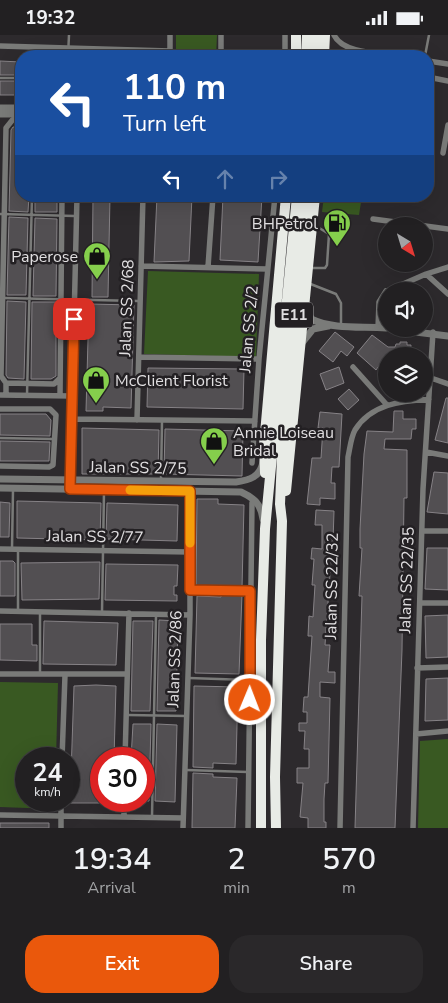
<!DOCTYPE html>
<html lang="en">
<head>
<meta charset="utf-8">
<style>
  body { margin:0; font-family:"Nunito Sans",sans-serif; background:#2a282a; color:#f1f3f6; height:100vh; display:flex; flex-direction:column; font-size:19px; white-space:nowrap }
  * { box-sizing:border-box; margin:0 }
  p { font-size:16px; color:#a2a3a5 }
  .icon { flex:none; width:28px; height:28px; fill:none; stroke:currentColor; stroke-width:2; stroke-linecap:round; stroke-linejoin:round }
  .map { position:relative; height:793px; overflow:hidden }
  .side { display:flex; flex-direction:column; background:#222022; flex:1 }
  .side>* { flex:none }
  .top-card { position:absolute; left:15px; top:15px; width:419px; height:152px; border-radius:20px; box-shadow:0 5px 20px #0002,0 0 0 1px #3f3e40; background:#1a4fa0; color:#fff; overflow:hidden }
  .needle { width:32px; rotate:142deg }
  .tools { position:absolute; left:378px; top:182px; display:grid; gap:10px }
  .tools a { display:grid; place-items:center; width:55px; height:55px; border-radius:50%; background:#222022; box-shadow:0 5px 20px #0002,0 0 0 1px #3f3e40; font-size:25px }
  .speed { position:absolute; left:15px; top:712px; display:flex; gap:10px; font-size:25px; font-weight:700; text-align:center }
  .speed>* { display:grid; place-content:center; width:65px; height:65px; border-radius:50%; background:#222022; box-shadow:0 5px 20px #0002,0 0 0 1px #3f3e40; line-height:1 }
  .speed small { font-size:12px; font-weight:400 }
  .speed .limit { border:8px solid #d22; background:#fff; color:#111 }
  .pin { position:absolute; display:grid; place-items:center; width:42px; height:42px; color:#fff; margin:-21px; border-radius:10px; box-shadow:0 2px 8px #0006 }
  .me { position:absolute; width:55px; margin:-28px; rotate:1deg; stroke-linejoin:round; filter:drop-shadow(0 0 4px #0008) }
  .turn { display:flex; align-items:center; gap:18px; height:105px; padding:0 25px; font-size:22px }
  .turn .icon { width:65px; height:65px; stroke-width:2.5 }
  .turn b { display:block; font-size:35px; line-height:42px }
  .lanes { display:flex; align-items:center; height:48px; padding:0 25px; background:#0003; justify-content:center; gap:25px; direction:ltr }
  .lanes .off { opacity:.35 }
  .eta { display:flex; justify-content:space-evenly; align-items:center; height:85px; text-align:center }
  .eta b { font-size:30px; font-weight:600; line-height:35px }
  .button { display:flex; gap:10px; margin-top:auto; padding:10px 25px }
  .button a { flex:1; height:58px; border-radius:20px; background:#ea580c; color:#fff; font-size:20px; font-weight:600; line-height:58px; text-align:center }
  .button a+a { background:#2a282a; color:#f1f3f6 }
  .status { display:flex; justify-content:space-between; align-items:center; height:35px; padding:0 25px; background:#222022; direction:ltr }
  .status svg { height:14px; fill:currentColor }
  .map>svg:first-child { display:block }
</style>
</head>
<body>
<div class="status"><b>19:32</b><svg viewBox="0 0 49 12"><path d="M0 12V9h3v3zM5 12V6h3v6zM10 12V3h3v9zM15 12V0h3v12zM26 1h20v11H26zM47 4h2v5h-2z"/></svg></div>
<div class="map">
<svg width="448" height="793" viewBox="0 0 448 793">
  <rect width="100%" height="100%" fill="#2d2a2d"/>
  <path fill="#395922" d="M176 0H217L216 21H176Z
    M324 161H362L359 180 322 177Z
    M148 236 259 239 256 322 144 319Z
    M0 647 58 648 56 724H26V766H54V774L0 772Z
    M448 704V793H418L420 706Z"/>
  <path fill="#524f52" stroke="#868286" d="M0 26 21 27V40H0Z
    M0 46H21V60H0Z
    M13 92H21V161H29L28 177 9 176 11 95Z
    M35 161H57V177H35Z
    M93 161H110L108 262H92Z
    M157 161H192L189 226 154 227Z
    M223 161H262L258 227 220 225Z
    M9 182 28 183 26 260H7Z
    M35 183 57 184 56 261H33Z
    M7 266 26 267 24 344 8 343 6 340Z
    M32 267H56V341L51 344H31Z
    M89 269 134 270 131 373 103 372V376H86Z
    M335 297 354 312 347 321 341 316 333 327 319 316Z
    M372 300 388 312H395L396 309H400V307H407V310H411L410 321H386L376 335 357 318Z
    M339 332 344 348 326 355 320 339Z
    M148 333 244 334 243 374 147 372Z
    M349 354 359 365 348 375 338 364Z
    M446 363H448V408L435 405Z
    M394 376H403V384H416V394H412L411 404H385L384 414 407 415V463H404L402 615 395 793H355L362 561H359L362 513H360V494L364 419 367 396 393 397Z
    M320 377 342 379 339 432H332L331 448H335V464L320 463V470L307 469 312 423H321L323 393H318Z
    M0 379H46L51 385 50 401 0 400Z
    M82 393 159 395 158 439H82Z
    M165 394 243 396 242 441 164 439Z
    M0 406 50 407 49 426H0Z
    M434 437 448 438V479L427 477Z
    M197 464H218V469L244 470 242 553 196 551Z
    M17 466 101 468 100 505 17 503Z
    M0 467 10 468 9 502H0Z
    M107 468 178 470 177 506 106 504Z
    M316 475 334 476 333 507H336L335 525H331L325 610H330L328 637H335V648L320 647V662L330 663 328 748H325L324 764V787H326V793H308V783L300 782 303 748H297V733H309V714H304L305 696H299V688H307V677H303L304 662H308L312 601H308L309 581 313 582 315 550H312L314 524H311L312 513 322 514V490H315Z
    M427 513H448V555L425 554Z
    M0 526H13L15 528V561H0Z
    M100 527 99 564 22 565 21 528Z
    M106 529 178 530 177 551H174V560H177V566L105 565Z
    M221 559H242L239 639 195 638 197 561 221 562Z
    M448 580V622L426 623 425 581Z
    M159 585 178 586 176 676H157Z
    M44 586 118 588 116 630 43 629Z
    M133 586H153L150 676H131Z
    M0 589H32V610H37V626L0 625Z
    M448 643V685L425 686 426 644Z
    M96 650 116 651 114 724H101V768H70L74 651Z
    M194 651 238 652 236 729 213 728V733L193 732Z
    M133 689H151L149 766H144V724H131Z
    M157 689 177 690 175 767 155 766Z
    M193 738 213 739V742L237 743 235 793H192Z
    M0 788H49V793H0Z"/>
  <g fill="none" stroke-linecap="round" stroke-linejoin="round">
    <path stroke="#7a7b79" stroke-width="2.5" d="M68 21 69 0
      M425 21 429 0
      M0 43H21
      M0 179 75 181
      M310 233H325L327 230 329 199 316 191
      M308 248 336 259 341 268V289
      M4 263 138 266
      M27 360 32 161
      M0 403 53 404
      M161 445 162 386
      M12 514 13 455
      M190 555 250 556
      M18 575V516
      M102 578 104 456
      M40 638V577
      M189 643 248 645
      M128 680 187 681
      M186 735 248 737
      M152 782 156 580"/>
    <path stroke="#7a7b79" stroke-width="5.5" d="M334 0C343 19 381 18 399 21
      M0 11 170 16
      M170 21V0
      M221 21V0
      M285 21V0
      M428 26 448 29
      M428 42 448 46
      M443 118 448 90
      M373 184 448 194
      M141 231 267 234
      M208 232 213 161
      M448 232 426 239 448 259
      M387 256 426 239
      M378 293 379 267 386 256
      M139 322 259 324
      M353 332 387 370
      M431 343 448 349
      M6 348 54 349 60 343
      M0 360 72 361
      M6 360V348L1 341 6 93 14 83V79
      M60 361 62 161
      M0 374H50L56 380 53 430 49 432 0 431
      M72 384 255 386
      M137 385 143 161
      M426 417 448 421
      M252 428 259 324 275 161
      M70 454 77 161
      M422 496H448
      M0 514 190 517
      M420 568H448
      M0 576 190 580
      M417 633 448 632
      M0 639H127
      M416 699 448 696
      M62 724 65 640
      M125 724 129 578
      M0 780 183 783
      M124 781V766
      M61 793V766
      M183 793 190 580V457
      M248 793 252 468
      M340 793 348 422C350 413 351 402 355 395 371 369 401 366 429 364
      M413 793 423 454 433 297"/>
    <path stroke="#7a7b79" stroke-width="7" d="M0 73H21
      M0 79H21
      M306 271 311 284C334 295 362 291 386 293
      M391 294 448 301
      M301 309 313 294 328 291
      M0 444 236 447C250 445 260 442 263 427
      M0 453 241 457C254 463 261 469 263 484"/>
    <path stroke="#e8ebe6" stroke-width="10" d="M296 21V0
      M306 21 307 0
      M315 21 316 0
      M324 21 325 0
      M265 438 264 410 286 161
      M286 456 315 161
      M261 793V605L265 494 297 161
      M276 793 275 742 282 486 280 469 283 399 305 161"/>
  </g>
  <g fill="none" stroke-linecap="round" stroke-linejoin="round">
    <g stroke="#983908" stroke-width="12">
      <path id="route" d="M74 284 70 454 190 456V555L250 556V665"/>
    </g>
    <use href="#route" stroke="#ea580c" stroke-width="9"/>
    <path stroke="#f59e0b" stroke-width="9" d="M130 455 190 456V508"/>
  </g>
  <defs>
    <g id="fuel-pin" transform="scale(1.4375)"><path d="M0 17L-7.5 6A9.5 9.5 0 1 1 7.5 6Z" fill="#85cf4c" stroke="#232023"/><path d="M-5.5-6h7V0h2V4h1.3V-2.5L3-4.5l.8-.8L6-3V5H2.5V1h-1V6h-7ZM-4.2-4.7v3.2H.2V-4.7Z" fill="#111"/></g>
    <g id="shop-pin" transform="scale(1.4375)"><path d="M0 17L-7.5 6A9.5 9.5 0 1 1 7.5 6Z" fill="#85cf4c" stroke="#232023"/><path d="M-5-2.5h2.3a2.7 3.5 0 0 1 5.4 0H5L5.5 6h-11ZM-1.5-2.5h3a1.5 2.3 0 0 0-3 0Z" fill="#111"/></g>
  </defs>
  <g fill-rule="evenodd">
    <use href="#fuel-pin" x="337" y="188"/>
    <use href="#shop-pin" x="97" y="221"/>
    <use href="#shop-pin" x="96" y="345"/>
    <use href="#shop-pin" x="214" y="406"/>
  </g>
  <g text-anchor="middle" stroke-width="5" stroke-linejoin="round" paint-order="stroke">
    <rect fill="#232023" stroke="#a8a6a8" stroke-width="1" x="275" y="267.5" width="38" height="25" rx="4"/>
    <g font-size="15" font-weight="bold" fill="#e1dfe1">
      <text x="294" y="285">E11</text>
    </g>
    <g font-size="16" fill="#e1dfe1" stroke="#232023" text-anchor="end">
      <text x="318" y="194">BHPetrol</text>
      <text x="78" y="227">Paperose</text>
      <text x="115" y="351" text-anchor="start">McClient Florist</text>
      <text x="233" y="403" text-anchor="start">Annie Loiseau<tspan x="233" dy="18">Bridal</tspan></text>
    </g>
    <g font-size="16" fill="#e1dfe1" stroke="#232023">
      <text transform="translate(126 273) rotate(-88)" y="6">Jalan SS 2/68</text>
      <text transform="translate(248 294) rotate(-85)" y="6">Jalan SS 2/2</text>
      <text transform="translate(138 432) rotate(1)" y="6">Jalan SS 2/75</text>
      <text transform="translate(95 501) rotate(1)" y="6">Jalan SS 2/77</text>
      <text transform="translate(406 545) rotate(-88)" y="6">Jalan SS 22/35</text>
      <text transform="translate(331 551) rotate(-89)" y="6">Jalan SS 22/32</text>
      <text transform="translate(174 624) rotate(-88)" y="6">Jalan SS 2/86</text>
    </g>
  </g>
</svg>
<div class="tools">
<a><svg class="needle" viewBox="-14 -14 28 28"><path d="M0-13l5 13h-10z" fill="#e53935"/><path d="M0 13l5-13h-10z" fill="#a2a3a5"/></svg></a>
<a><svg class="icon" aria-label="sound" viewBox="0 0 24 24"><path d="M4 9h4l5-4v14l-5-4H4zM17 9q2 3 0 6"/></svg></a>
<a><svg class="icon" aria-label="layers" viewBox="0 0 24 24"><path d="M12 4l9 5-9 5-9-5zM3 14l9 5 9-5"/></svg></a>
</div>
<div class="speed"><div>24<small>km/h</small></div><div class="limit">30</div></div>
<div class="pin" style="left:74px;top:284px;background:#d93025"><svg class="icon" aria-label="arrive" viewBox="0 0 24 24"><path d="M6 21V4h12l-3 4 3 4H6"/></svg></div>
<svg class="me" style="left:250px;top:665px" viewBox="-20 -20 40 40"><circle r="17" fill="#ea580c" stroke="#fff" stroke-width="3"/><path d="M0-11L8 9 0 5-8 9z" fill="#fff"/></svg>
<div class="top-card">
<div class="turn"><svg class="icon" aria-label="left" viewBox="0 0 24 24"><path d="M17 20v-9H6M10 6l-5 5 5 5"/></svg><div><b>110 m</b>Turn left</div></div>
<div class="lanes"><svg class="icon" aria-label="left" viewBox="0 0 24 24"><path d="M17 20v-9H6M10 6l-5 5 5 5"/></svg><svg class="icon off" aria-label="ahead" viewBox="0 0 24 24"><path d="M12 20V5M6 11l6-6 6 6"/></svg><svg class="icon off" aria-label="right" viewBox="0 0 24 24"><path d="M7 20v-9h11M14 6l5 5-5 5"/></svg></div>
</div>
</div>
<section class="side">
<div class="eta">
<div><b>19:34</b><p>Arrival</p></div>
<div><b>2</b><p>min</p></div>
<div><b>570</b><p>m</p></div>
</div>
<div class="button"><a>Exit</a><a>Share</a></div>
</section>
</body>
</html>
